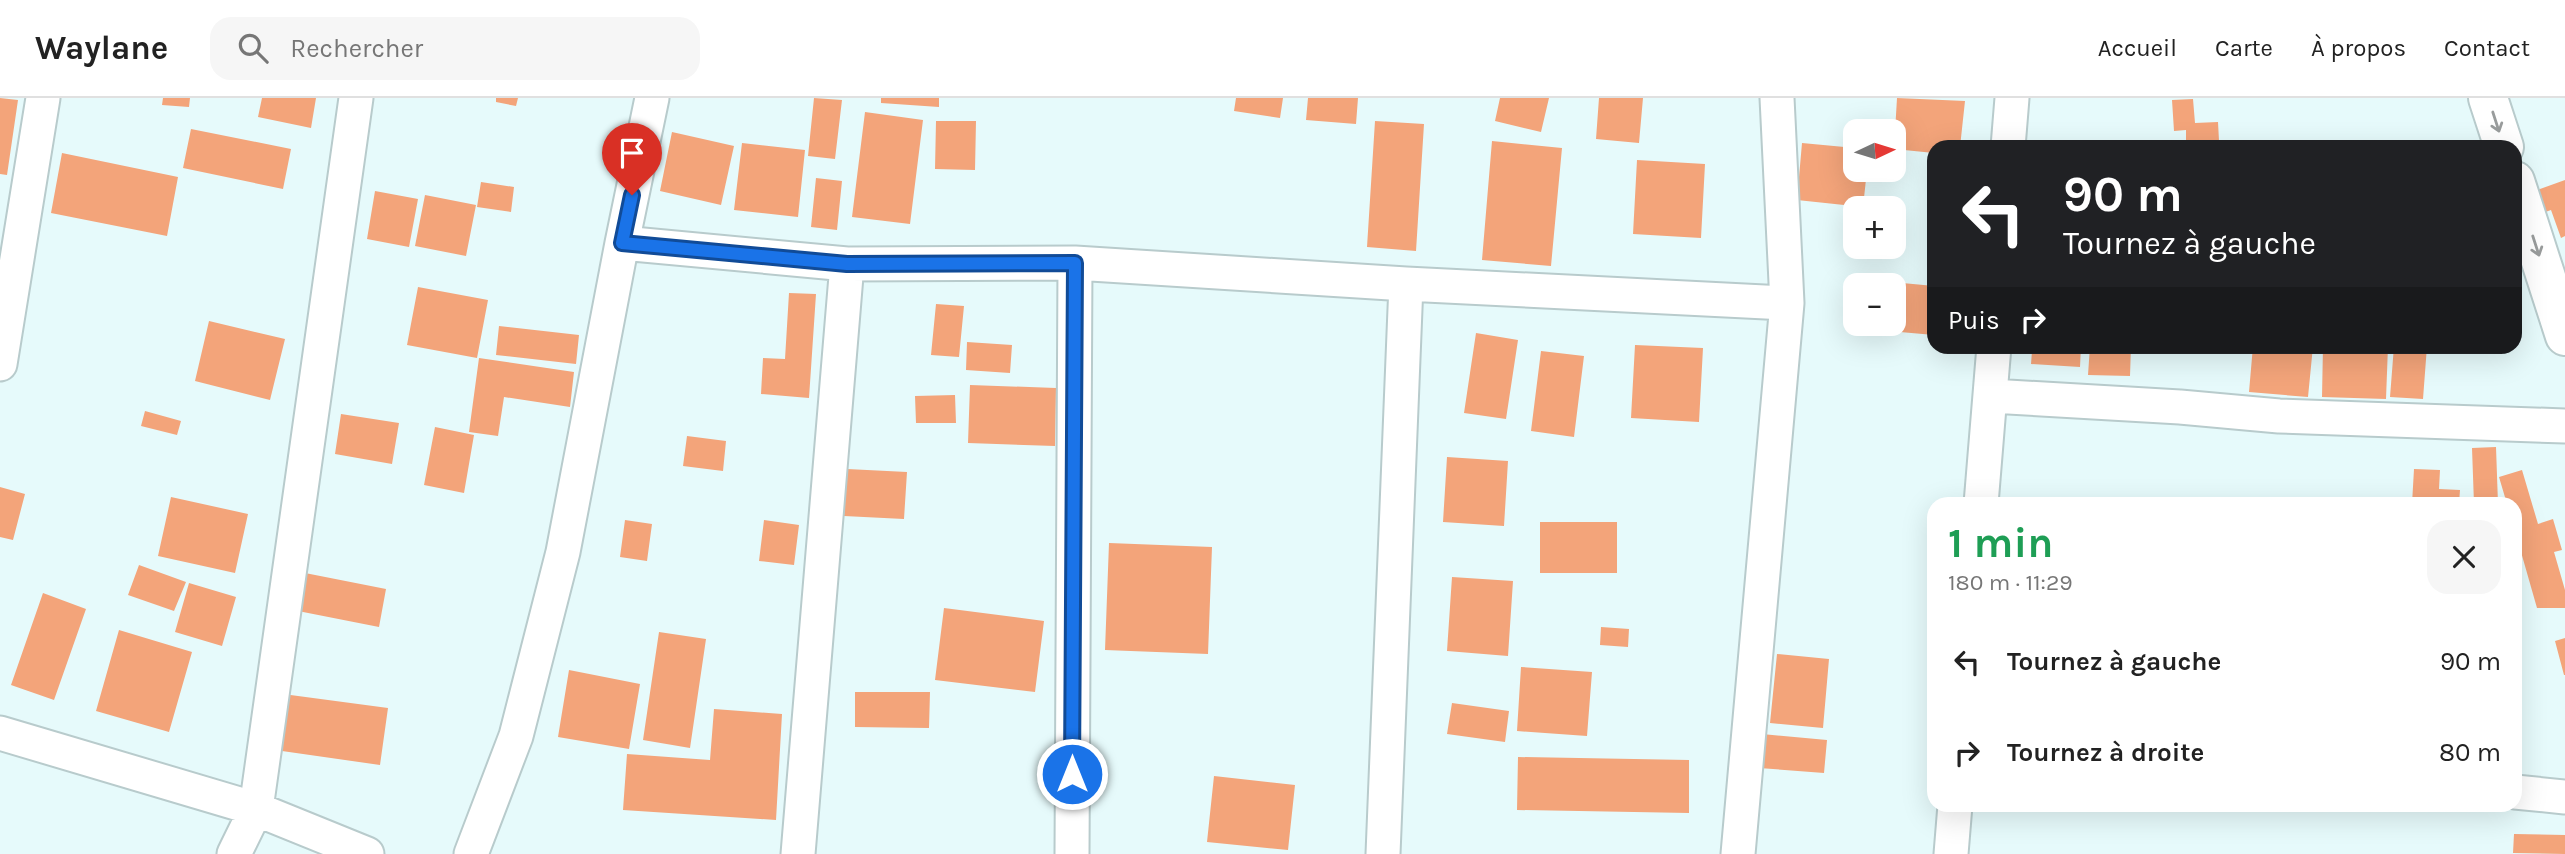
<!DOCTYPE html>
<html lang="fr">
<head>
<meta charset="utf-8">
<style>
  body { margin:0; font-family:Karla,sans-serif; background:#f6f6f6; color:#222; height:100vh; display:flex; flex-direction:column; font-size:26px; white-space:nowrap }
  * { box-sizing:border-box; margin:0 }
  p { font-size:23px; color:#767676 }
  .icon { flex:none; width:38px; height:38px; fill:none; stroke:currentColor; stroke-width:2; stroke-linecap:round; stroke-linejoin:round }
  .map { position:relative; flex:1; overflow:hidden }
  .drawer { position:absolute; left:1927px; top:399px; width:595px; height:315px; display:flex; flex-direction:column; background:#fff; border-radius:21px; box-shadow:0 7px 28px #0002 }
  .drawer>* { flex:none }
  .hud { position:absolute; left:1927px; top:42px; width:595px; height:214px; border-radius:21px; box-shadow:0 7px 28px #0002; background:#202124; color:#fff; overflow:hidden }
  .needle { width:46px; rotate:86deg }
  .buttons { position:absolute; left:1843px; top:21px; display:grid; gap:14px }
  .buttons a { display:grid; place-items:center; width:63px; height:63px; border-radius:14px; background:#fff; box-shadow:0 7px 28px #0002; font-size:35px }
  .pin { position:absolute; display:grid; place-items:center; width:60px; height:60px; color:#fff; margin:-72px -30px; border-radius:50% 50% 50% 0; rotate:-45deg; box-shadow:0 0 7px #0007 }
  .pin .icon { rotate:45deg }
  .me { position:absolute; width:77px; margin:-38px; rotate:0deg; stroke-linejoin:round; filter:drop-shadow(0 0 5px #0008) }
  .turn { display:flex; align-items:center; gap:24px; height:147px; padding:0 21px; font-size:32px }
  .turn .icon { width:91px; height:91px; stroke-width:2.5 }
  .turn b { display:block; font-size:49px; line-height:60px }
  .then { display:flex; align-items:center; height:66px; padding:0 21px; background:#0003; gap:14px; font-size:26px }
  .round { display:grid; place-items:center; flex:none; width:74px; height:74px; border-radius:21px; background:#f6f6f6 }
  .headline { display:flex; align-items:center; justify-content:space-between; height:119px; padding:0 21px }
  h1 { font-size:42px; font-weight:700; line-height:52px; color:#1e9e55 }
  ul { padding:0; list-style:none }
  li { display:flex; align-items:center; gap:21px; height:91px; padding:0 21px }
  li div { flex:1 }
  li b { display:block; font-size:26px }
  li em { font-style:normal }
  header { display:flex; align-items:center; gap:42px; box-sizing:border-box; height:98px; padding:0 35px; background:#fff; border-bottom:2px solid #e0e0e0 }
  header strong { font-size:33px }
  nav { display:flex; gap:38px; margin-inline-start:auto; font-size:24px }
  .search { width:490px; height:63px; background:#f6f6f6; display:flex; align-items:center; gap:18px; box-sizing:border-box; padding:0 24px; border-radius:21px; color:#767676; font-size:26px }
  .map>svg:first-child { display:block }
</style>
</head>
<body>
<header>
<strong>Waylane</strong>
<div class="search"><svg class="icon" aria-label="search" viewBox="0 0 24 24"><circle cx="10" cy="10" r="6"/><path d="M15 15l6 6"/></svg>Rechercher</div>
<nav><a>Accueil</a><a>Carte</a><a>À propos</a><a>Contact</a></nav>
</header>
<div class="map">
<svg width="2565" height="756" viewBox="0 0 2565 756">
  <rect width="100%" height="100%" fill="#e6fafb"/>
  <path fill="#f3a47a" d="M0 0 18 2 7 77 0 76Z
    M163 0H190L189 9 162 7Z
    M262 0H316L311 30 258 19Z
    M496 0H518L516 8 496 4Z
    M814 0 842 2 835 61 808 58Z
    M881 0H939V9L881 5Z
    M1236 0H1283L1280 20 1234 13Z
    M1308 0H1358L1356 26 1306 22Z
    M1500 0H1549L1541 34 1495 23Z
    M1599 0H1643L1639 45 1596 41Z
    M1897 0 1965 3 1960 49H1934V55L1894 51Z
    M2193 1 2195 25 2218 24 2219 43 2186 45V32L2174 33 2172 2Z
    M865 14 923 22 910 126 852 119Z
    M936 23H976L975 72 935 71Z
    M1375 23 1424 26 1416 153 1367 149Z
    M191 31 291 51 283 91 183 70Z
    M672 34 734 48 721 107 660 93Z
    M1492 43 1562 50 1551 168 1482 162Z
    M742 45 805 52 798 119 734 112Z
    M1802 45 1855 50V72H1867L1863 109 1797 102Z
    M62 55 178 79 167 138 51 115Z
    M1637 62 1705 66 1701 140 1633 136Z
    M816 80 842 83 837 132 811 129Z
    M2565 82V138L2561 140 2551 112 2540 116 2532 94Z
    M481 84 514 89 511 114 477 109Z
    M375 93 418 101 409 149 367 141Z
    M425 97 476 107 466 158 415 148Z
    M1860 181 1934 188V237L1855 230V226H1894V187H1859Z
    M418 189 488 202 477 260 407 247Z
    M789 195 816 196 809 300 761 296 763 260 785 261Z
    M936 206 964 208 959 259 931 257Z
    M209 223 285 241 270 302 195 283Z
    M499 228 579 237 576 266 496 257Z
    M1476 235 1518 242 1506 321 1464 315Z
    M967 244 1012 247 1010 275 966 272Z
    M1635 247 1703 250 1699 324 1631 320Z
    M2016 248H2081L2080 269 2031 266 2032 253 2016 252Z
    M2090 248H2131L2130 278 2088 277Z
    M2253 248H2313L2308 299 2249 294Z
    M2323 248H2388L2386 301 2322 299Z
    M2394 248H2427L2423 301 2390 299Z
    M1541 253 1584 258 1574 339 1531 333Z
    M479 260 574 274 570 309 504 299 498 338 469 334Z
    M970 287 1056 290 1055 348 968 345Z
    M955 297 956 325H916L915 298Z
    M145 313 181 323 177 337 141 328Z
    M341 316 399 325 392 366 335 356Z
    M435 329 474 337 464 395 424 387Z
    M687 338 726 343 723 373 683 368Z
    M2496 349 2498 406H2474L2472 350Z
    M1447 359 1508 363 1504 428 1443 424Z
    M847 371 907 374 904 421 844 418Z
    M2414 371 2440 372 2439 391 2460 392 2459 406H2412Z
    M2522 372 2538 426 2553 421 2562 452 2554 454 2565 492V510H2537L2515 433V406H2507L2499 379Z
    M0 389 25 396 13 442 0 439Z
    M171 399 248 416 235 475 158 458Z
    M625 422 652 426 647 463 620 459Z
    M764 422 799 427 794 467 759 463Z
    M1540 424H1617V475H1540Z
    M1109 445 1212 449 1208 556 1105 552Z
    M139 467 186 484 174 513 128 497Z
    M305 475 386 491 379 529 298 513Z
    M1452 479 1513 483 1508 558 1447 553Z
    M189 485 236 499 222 548 175 534Z
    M2515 485 2522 486 2521 507H2515Z
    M43 495 86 511 54 602 11 587Z
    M944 510 1044 523 1035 594 935 582Z
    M1601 529 1629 531 1628 549 1600 547Z
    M119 532 192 554 169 634 96 613Z
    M659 534 706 541 690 650 643 642Z
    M2565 540V577H2564L2555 543Z
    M1777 556 1829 561 1823 630 1770 625Z
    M1521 569 1592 574 1587 638 1517 633Z
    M569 572 640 586 629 651 558 639Z
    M855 594H930L929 630 855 629Z
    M283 596 388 610 380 667 275 652Z
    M1452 605 1509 613 1505 644 1447 636Z
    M714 611 782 616 776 722 623 712 627 656 710 662Z
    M1762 636 1827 642 1824 675 1759 670Z
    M1518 659 1689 662V715L1517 712Z
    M1214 678 1295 687 1288 752 1207 744Z
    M2514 736 2565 737V756L2513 755Z"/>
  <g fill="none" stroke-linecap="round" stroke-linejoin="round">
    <g stroke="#b8cbcc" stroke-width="37">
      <path id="minor" d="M2008 49 2012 0
        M622 145 847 166 1075 165 1406 186 1787 205
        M0 266 43 0
        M1991 298 2180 309 2279 318 2565 328
        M1981 406 1994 248
        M0 635 256 711 367 756
        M2515 694 2565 699
        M234 756 256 711 356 0
        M471 756 516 638 563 454 622 145 652 0
        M798 756 847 166
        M1072 756 1075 165
        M1383 756 1406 186
        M1738 756 1787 205 1777 0
        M1951 756 1955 707"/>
    </g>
    <g stroke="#b8cbcc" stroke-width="42">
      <path id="secondary" d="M2488 0 2504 49
        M2515 83 2565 238"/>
    </g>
    <use href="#minor" stroke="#fff" stroke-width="33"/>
    <use href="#secondary" stroke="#fff" stroke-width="38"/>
  </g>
  <defs><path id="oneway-shaft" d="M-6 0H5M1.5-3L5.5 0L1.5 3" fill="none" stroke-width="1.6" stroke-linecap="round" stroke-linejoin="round" transform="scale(1.75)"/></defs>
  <g stroke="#999c9c">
    <use href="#oneway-shaft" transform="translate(2496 24) rotate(72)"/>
    <use href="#oneway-shaft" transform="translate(2536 148) rotate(72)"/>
  </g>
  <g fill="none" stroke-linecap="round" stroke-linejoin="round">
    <g stroke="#114b97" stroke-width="18">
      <path id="route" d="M632 97 622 145 847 166 1075 165 1072 676"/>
    </g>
    <use href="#route" stroke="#1a73e8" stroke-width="12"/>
  </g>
</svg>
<div class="buttons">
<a><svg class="needle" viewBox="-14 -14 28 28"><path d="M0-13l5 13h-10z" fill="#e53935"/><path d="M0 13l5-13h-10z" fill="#767676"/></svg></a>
<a>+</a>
<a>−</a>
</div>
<div class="pin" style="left:632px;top:97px;background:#d93025"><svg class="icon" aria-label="arrive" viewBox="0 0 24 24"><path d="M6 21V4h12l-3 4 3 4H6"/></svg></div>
<svg class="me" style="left:1072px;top:676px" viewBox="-20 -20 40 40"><circle r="17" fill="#1a73e8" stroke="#fff" stroke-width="3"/><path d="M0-11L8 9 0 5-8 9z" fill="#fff"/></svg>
<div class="hud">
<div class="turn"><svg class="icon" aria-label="left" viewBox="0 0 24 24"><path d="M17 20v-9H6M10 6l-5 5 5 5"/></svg><div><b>90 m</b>Tournez à gauche</div></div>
<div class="then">Puis<svg class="icon" aria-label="right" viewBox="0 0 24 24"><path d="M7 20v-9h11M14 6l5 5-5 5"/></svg></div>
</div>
<section class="drawer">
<div class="headline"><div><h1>1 min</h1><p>180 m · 11:29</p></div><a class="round"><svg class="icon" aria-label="close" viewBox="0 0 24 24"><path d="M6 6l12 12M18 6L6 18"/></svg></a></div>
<ul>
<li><svg class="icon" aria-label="left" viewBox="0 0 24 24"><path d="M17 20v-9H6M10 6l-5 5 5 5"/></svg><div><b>Tournez à gauche</b></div><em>90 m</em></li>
<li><svg class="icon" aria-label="right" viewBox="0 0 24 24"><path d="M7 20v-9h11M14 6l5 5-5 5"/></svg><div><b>Tournez à droite</b></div><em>80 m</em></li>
</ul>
</section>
</div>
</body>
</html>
